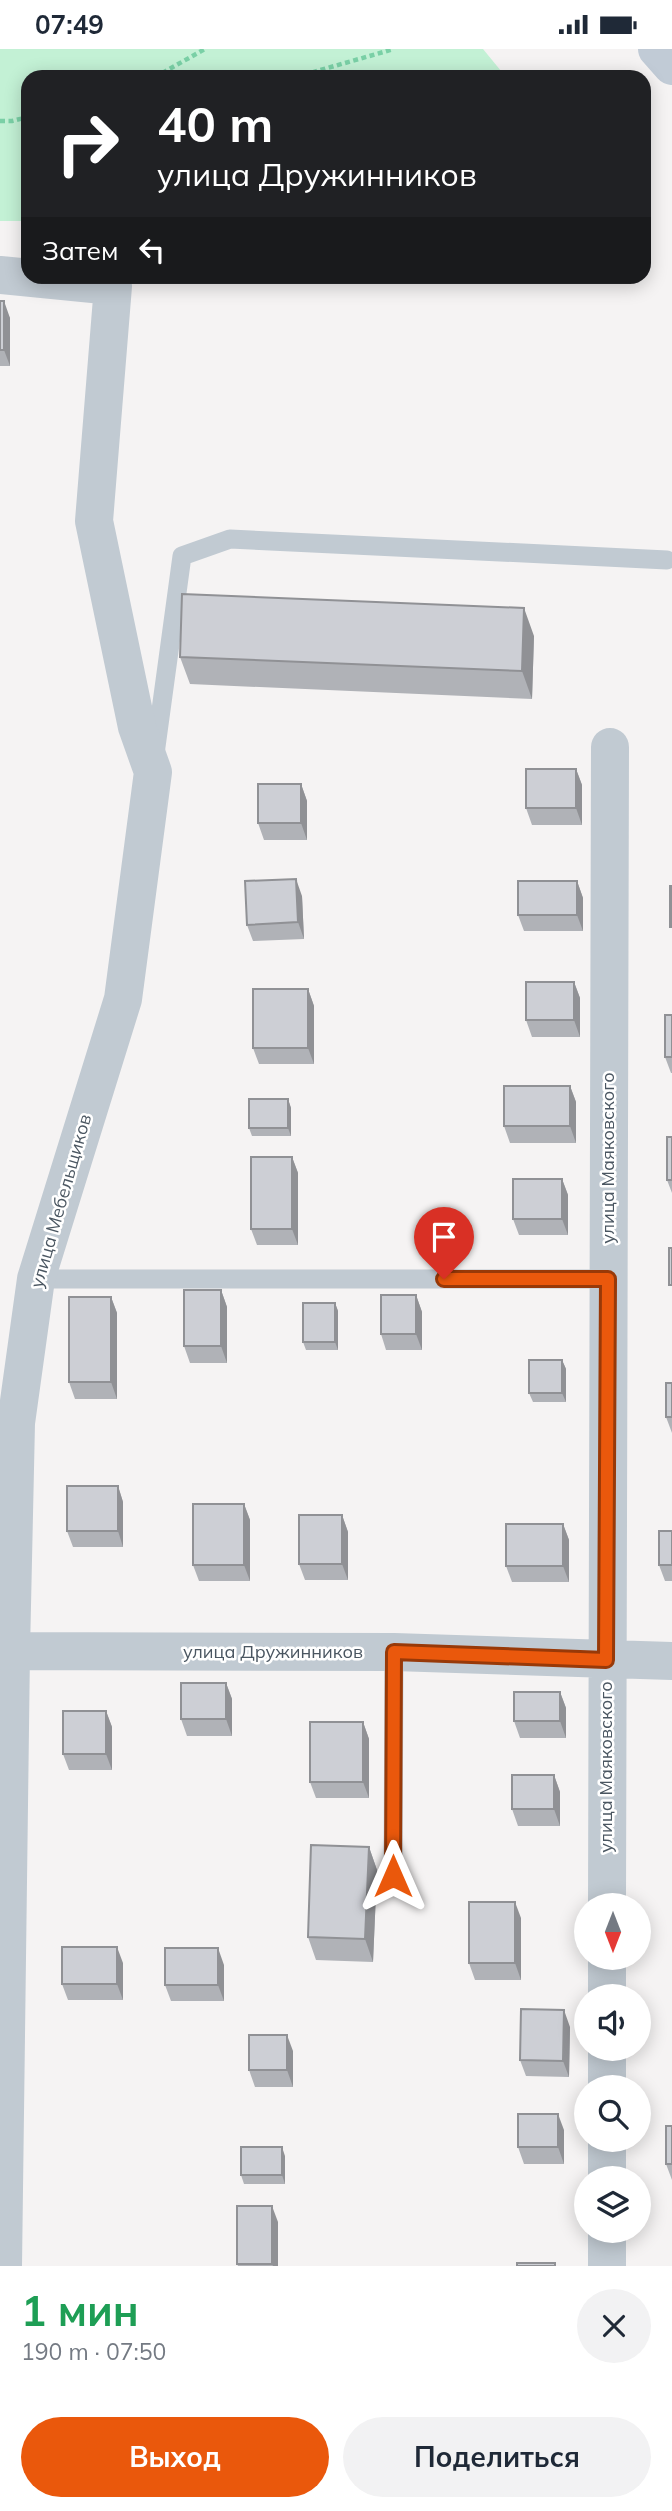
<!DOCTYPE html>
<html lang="ru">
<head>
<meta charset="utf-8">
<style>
  body { margin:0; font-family:Mulish,sans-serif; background:#f2f2f3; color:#1f2937; height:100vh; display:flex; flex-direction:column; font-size:26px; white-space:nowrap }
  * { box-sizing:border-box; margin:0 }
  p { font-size:23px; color:#747a83 }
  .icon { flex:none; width:38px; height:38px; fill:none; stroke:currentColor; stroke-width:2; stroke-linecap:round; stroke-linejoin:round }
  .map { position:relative; height:2217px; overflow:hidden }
  .side { display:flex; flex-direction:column; background:#fff; flex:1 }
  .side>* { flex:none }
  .banner { position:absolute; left:21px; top:21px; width:630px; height:214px; border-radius:21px; box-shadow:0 4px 18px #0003; background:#202124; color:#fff; overflow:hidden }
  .needle { width:46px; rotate:180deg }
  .tools { position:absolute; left:574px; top:1844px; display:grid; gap:14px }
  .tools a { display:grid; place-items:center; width:77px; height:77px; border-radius:50%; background:#fff; box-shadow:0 4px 18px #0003; font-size:35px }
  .pin { position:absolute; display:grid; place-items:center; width:60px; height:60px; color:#fff; margin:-72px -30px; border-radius:50% 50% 50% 0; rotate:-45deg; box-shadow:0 0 7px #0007 }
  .pin .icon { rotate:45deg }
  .me { position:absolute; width:77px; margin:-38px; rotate:0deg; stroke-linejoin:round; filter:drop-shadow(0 0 5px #0008) }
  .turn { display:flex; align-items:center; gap:24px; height:147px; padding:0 21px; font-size:32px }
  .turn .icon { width:91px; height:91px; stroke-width:2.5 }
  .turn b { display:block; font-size:49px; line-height:60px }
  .then { display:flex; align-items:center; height:66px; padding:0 21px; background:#0003; gap:14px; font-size:26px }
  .round { display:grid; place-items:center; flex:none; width:74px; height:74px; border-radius:37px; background:#f2f2f3 }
  .overview { display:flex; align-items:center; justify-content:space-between; height:119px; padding:0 21px }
  h1 { font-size:42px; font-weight:700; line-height:52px; color:#1e9e55 }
  .cta { display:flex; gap:14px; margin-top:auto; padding:14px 21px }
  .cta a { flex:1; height:80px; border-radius:42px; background:#ea580c; color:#fff; font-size:28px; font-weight:700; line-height:80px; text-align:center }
  .cta a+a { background:#f2f2f3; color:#1f2937 }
  .status { display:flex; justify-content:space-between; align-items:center; height:49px; padding:0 35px; background:#fff; direction:ltr }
  .status svg { height:19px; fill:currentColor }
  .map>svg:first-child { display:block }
</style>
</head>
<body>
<div class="status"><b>07:49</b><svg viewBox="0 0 49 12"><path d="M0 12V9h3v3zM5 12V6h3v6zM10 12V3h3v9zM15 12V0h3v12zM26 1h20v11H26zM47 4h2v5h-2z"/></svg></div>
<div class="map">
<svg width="672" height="2217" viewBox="0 0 672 2217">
  <rect width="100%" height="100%" fill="#f5f3f3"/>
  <path fill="#c3f1d5" d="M0 0H483L506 28H28V172H0Z"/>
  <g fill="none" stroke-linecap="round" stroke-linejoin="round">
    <path stroke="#7ad0a6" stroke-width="4.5" stroke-dasharray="5 3.5" stroke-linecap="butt" d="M155 28 205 0
      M296 28 394 0
      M0 72H12L28 68"/>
    <path stroke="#c1cad2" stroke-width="19" d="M155 705 182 507 230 490 667 511
      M36 1230H608
      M393 1827 394 1603"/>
    <path stroke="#c1cad2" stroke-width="38" d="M0 226 113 237 94 472 137 678 153 723 123 950 36 1230 16 1374 11 1602 3 2217
      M0 1602 394 1603 672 1612
      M607 1857 610 698
      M607 1909V1948
      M607 2000V2039
      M607 2091V2130
      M607 2182V2217"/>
    <path stroke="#c1cbd6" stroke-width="38" d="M657 0 672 17"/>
  </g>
  <path fill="#b0b2b7" d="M0 252 10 269V317H0Z
    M534 587 532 650 190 635 180 608Z
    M576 720 582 736V776H532L526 759Z
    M301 735 307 752V791H264L258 774Z
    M577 832 583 849V882H524L518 866Z
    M302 847 304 890 253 892 247 876Z
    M574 933 580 949V988H532L526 971Z
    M308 940 314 957V1015H259L253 999Z
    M672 966V1024H671L665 1008Z
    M570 1037 576 1053V1094H510L504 1077Z
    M288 1050 291 1059V1087H252L249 1079Z
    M672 1088V1144L667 1131Z
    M292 1108 298 1124V1196H257L251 1180Z
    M562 1130 568 1146V1186H519L513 1170Z
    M221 1241 227 1258V1314H190L184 1297Z
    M416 1246 422 1263V1301H386L381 1285Z
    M111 1248 117 1264V1350H75L69 1333Z
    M335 1254 338 1262V1301H306L303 1293Z
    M562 1311 566 1320V1353H533L529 1344Z
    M672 1334V1384L666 1368Z
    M118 1437 123 1453V1498H73L67 1482Z
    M244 1455 250 1471V1532H199L193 1516Z
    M342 1466 348 1483V1531H305L299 1515Z
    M563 1475 569 1491V1533H512L506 1517Z
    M672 1482V1532H665L659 1516Z
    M226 1634 232 1650V1687H187L181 1670Z
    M560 1643 566 1659V1689H520L514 1672Z
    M106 1662 112 1678V1721H69L63 1705Z
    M363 1673 369 1690V1749H316L310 1733Z
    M554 1726 560 1743V1777H518L512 1760Z
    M369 1798 377 1821 373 1913 316 1911 308 1888Z
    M521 1869V1931H475L469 1914Z
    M123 1914V1951H68L62 1935Z
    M224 1916V1952H171L165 1936Z
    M570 1978 569 2028 526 2027 520 2011Z
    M293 2002V2038H255L249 2021Z
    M672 2077V2131L666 2115Z
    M564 2081V2115H524L518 2098Z
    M285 2107V2135H244L241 2126Z
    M278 2173V2217H238L237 2215Z"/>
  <path fill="#909195" d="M4 252 10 269V317L4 301Z
    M524 559 534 587 532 650 522 622Z
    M576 720 582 736V776L576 759Z
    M301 735 307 752V791L301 774Z
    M296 830 302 847 304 890 298 873Z
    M577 832 583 849V882L577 866Z
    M574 933 580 949V988L574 971Z
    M308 940 314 957V1015L308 999Z
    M570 1037 576 1053V1094L570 1077Z
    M288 1050 291 1059V1087L288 1079Z
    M292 1108 298 1124V1196L292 1180Z
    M562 1130 568 1146V1186L562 1170Z
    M221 1241 227 1258V1314L221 1297Z
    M416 1246 422 1263V1301L416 1285Z
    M111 1248 117 1264V1350L111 1333Z
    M335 1254 338 1262V1301L335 1293Z
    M562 1311 566 1320V1353L562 1344Z
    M118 1437 123 1453V1498L118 1482Z
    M244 1455 250 1471V1532L244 1516Z
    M342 1466 348 1483V1531L342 1515Z
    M563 1475 569 1491V1533L563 1517Z
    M226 1634 232 1650V1687L226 1670Z
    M560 1643 566 1659V1689L560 1672Z
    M106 1662 112 1678V1721L106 1705Z
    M363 1673 369 1690V1749L363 1733Z
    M554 1726 560 1743V1777L554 1760Z
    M369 1798 377 1821 373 1913 365 1890Z
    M515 1853 521 1869V1931L515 1914Z
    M117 1898 123 1914V1951L117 1935Z
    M218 1899 224 1916V1952L218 1936Z
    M564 1961 570 1978 569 2028 563 2012Z
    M287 1986 293 2002V2038L287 2021Z
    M558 2065 564 2081V2115L558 2098Z
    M282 2098 285 2107V2135L282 2126Z
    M272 2157 278 2173V2217H273L272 2215Z"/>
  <path fill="#cdcfd5" stroke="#909195" stroke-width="2" d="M0 252H4V301H0Z
    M182 545 524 559 522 622 180 608Z
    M526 720H576V759H526Z
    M258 735H301V774H258Z
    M296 830 298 873 247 876 245 832Z
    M518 832H577V866H518Z
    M670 837H672V878H670Z
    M526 933H574V971H526Z
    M253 940H308V999H253Z
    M665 966H672V1008H665Z
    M504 1037H570V1077H504Z
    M249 1050H288V1079H249Z
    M667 1088H672V1131H667Z
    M251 1108H292V1180H251Z
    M513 1130H562V1170H513Z
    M669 1199H672V1236H669Z
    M184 1241H221V1297H184Z
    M381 1246H416V1285H381Z
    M69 1248H111V1333H69Z
    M303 1254H335V1293H303Z
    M529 1311H562V1344H529Z
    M666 1334H672V1368H666Z
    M67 1437H118V1482H67Z
    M193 1455H244V1516H193Z
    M299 1466H342V1515H299Z
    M506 1475H563V1517H506Z
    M659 1482H672V1516H659Z
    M181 1634H226V1670H181Z
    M514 1643H560V1672H514Z
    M63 1662H106V1705H63Z
    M310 1673H363V1733H310Z
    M512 1726H554V1760H512Z
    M311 1796 369 1798 365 1890 308 1888Z
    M469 1853H515V1914H469Z
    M62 1898H117V1935H62Z
    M165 1899H218V1936H165Z
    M521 1960 564 1961 563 2012 520 2011Z
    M249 1986H287V2021H249Z
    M518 2065H558V2098H518Z
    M666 2077H672V2115H666Z
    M241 2098H282V2126H241Z
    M237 2157H272V2215H237Z
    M517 2214H555V2217H517Z"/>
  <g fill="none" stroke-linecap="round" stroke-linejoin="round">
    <g stroke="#983908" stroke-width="18">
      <path id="route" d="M393 1827 394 1603 606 1611 608 1230H444"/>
    </g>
    <use href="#route" stroke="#ea580c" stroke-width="12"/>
  </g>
  <g text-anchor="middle" stroke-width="5" stroke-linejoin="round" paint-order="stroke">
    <g font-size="18" fill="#4a5661" stroke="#fff">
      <text transform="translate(608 1109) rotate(-90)" y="6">улица Маяковского</text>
      <text transform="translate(61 1152) rotate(-74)" y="6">улица Мебельщиков</text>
      <text x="273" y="1609">улица Дружинников</text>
      <text transform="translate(606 1718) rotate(-90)" y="6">улица Маяковского</text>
    </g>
  </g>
</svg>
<div class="tools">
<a><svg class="needle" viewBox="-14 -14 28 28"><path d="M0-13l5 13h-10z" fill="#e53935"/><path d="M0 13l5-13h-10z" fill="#747a83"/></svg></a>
<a><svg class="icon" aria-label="sound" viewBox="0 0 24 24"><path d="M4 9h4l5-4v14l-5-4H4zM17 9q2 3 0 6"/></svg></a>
<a><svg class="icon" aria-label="search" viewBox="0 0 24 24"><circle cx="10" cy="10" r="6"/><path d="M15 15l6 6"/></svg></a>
<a><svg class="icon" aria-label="layers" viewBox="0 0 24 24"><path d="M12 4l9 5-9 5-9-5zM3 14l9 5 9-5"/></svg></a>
</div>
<div class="pin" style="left:444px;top:1230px;background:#d93025"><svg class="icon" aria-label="arrive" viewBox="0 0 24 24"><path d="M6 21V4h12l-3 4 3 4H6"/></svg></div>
<svg class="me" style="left:393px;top:1827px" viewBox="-20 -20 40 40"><path d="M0-17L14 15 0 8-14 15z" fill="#ea580c" stroke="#fff" stroke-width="4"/></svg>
<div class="banner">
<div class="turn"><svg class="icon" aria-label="right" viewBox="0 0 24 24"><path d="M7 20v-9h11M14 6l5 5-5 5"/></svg><div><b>40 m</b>улица Дружинников</div></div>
<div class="then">Затем<svg class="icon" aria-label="left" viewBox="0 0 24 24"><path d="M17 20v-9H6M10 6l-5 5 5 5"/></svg></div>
</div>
</div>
<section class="side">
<div class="overview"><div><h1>1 мин</h1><p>190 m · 07:50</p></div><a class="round"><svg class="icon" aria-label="close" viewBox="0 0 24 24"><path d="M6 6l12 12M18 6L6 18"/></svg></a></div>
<div class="cta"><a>Выход</a><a>Поделиться</a></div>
</section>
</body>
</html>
